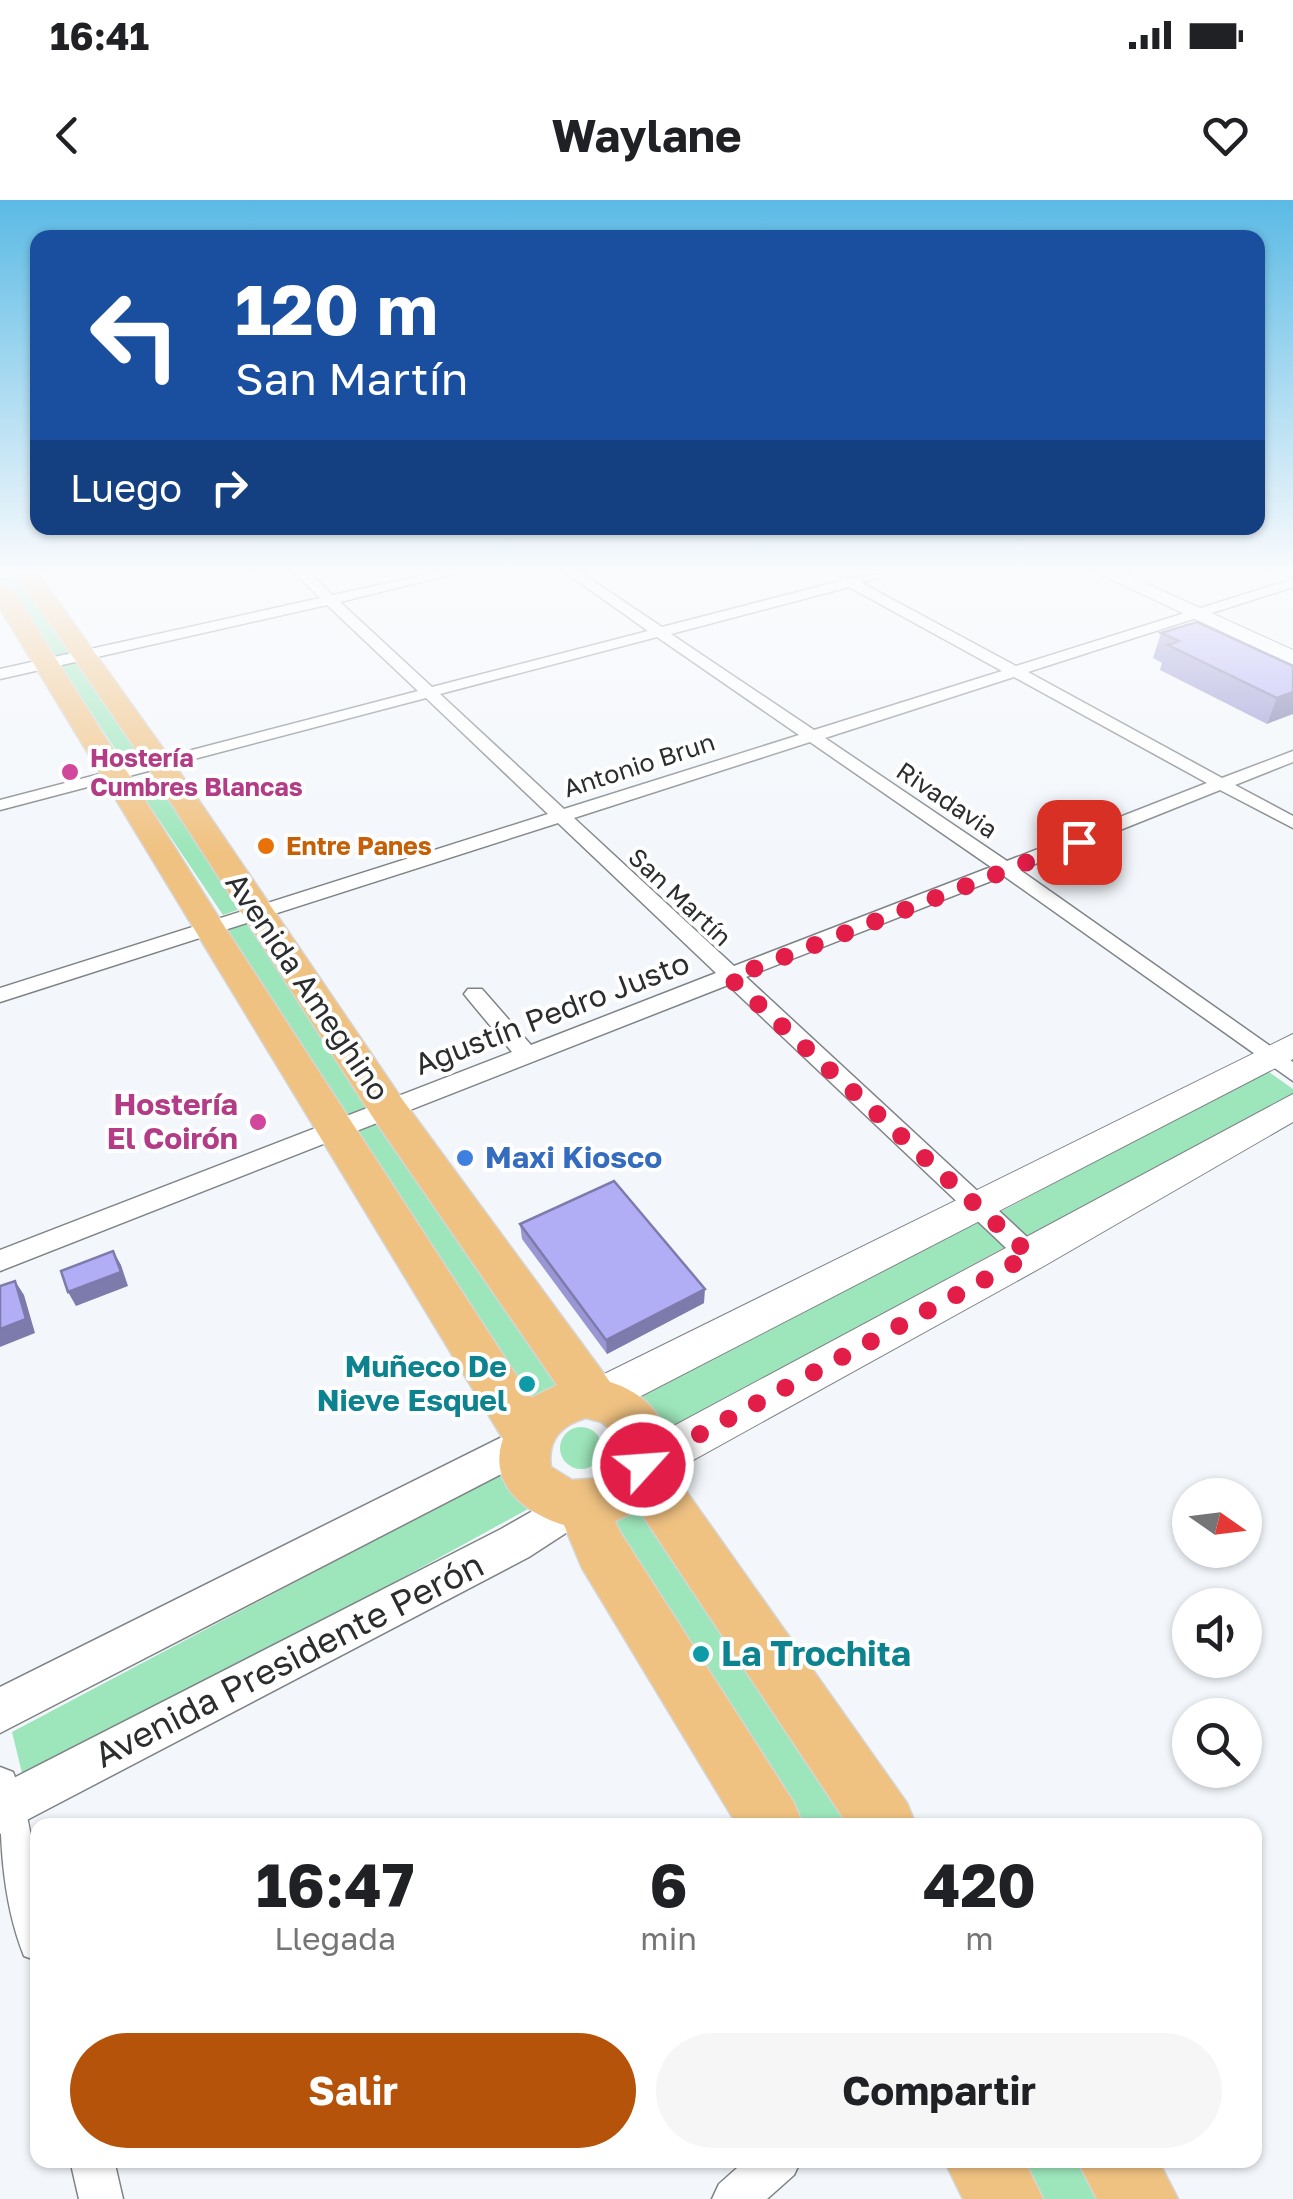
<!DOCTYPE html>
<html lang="es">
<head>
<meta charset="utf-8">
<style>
  body { margin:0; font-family:"Golos Text",sans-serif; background:#f6f6f6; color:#202124; height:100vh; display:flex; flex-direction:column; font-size:38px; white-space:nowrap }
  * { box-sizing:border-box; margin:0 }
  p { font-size:32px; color:#757577 }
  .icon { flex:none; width:55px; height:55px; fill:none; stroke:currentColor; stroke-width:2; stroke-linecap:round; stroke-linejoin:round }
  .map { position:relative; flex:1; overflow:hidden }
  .sheet { position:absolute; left:30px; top:1618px; width:1232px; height:350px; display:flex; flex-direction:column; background:#fff; border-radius:20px; box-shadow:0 2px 8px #0004 }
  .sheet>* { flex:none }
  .banner { position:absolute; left:30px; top:30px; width:1235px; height:305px; border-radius:20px; box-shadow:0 2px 8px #0004; background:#1a4fa0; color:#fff; overflow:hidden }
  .needle { width:65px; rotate:104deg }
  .buttons { position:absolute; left:1172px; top:1278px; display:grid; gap:20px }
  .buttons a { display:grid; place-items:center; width:90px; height:90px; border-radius:50%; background:#fff; box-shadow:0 2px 8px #0004; font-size:50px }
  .pin { position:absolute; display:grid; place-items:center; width:85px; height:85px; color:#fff; margin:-42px; border-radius:20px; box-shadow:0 5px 15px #0006 }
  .me { position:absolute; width:110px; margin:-55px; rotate:64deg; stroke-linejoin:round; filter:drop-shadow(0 0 8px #0008) }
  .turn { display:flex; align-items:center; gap:35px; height:210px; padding:0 40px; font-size:45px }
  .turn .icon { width:130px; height:130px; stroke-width:2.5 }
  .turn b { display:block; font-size:70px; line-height:85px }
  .then { display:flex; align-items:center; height:95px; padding:0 40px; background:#0003; gap:20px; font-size:38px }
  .eta { display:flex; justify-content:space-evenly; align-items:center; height:170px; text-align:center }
  .eta b { font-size:60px; font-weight:700; line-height:70px }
  .action { display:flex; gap:20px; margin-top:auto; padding:20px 40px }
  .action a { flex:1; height:115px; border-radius:60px; background:#b45309; color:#fff; font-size:40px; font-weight:700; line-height:115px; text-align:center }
  .action a+a { background:#f6f6f6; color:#202124 }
  .status { display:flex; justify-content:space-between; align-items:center; height:70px; padding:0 50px; background:#fff; direction:ltr }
  .status svg { height:28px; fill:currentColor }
  header { display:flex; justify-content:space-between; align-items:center; height:130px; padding:0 40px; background:#fff; font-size:45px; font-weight:700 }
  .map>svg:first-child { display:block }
</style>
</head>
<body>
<div class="status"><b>16:41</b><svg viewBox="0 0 49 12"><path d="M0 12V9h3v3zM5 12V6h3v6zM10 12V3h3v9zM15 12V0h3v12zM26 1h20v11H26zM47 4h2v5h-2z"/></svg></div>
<header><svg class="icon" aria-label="back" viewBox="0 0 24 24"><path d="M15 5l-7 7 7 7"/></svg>Waylane<svg class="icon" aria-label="heart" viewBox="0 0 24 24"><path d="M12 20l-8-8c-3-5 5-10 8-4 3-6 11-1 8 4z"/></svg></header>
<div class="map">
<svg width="1293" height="1999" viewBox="0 0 1293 1999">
  <rect width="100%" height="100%" fill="#f3f7fb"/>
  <path fill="#9de6bb" d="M20 376 75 454 57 458 3 380Z
    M77 461 147 559 126 565 59 465Z
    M153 575 246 707 223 715 133 581Z
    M246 723 372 905 346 916 223 731Z
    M1266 870 1293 889V894L1029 1039 1000 1012Z
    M378 923 561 1190 530 1206 351 934Z
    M976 1020 1005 1047 658 1237 633 1201Z
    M560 1248a21 21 0 1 1 42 0a21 21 0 1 1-42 0Z
    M505 1271 528 1309 25 1585 12 1532Z
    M634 1300 856 1625H803L602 1318Z
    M1014 1960H1076L1103 1999H1039Z"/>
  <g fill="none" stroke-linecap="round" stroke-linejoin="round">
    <g stroke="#7f8386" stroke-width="3">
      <path id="minor" d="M0 372H24L0 379Z
        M294 372H308L333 395 438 372H461L340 402 432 487 648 431 565 372H580L662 427 840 381 845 375 852 378 895 372 862 383 1016 466 1293 379V387L1028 472 1222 578 1293 551V562L1235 585 1293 616V628L1220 590 1020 670 1293 862V881L1004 676 746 777 1039 1048 1043 1055 1039 1062H1021L728 785 0 1071V1050L512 852 468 799 464 794 468 789H482L531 845 716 773 558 623 0 802V788L548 614 426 498 0 610V600L418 491 327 405 0 479V469L320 398ZM849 387 1002 471 814 530 671 434ZM657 437 799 535 564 609 440 494ZM1014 477 1207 583 1007 661 825 538ZM810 542 991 667 734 766 574 618Z
        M0 1567 13 1572C38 1634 38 1696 38 1761L24 1756C0 1695 0 1631 0 1567Z
        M70 1960H114L123 1999H79Z
        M746 1960H801L794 1975 767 1999H712L719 1984Z"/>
    </g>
    <g stroke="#7f8386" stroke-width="3">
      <path id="tertiary" d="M526 1225 540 1230 545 1242 540 1254 0 1533V1487Z
        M575 1287 589 1292 595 1305 589 1318 529 1357 0 1634V1585L501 1329Z"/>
    </g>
    <g stroke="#7f8386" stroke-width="2">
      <path id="secondary" d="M1095 372H1121L1293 450V465Z
        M1293 834V859L612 1211 597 1216 582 1211 575 1198 582 1185Z
        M1293 894V922L1044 1066 659 1279 643 1285 627 1279 621 1265 627 1251Z"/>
    </g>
    <g stroke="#d5d5d5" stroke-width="3">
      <path id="trunk" d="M15 372H37L170 558 402 899 610 1182C646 1193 675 1223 667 1264L907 1603 916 1625H848L639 1310 615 1321 620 1332 794 1603 803 1625H737L582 1368 564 1325C526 1313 487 1285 503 1239L0 408V382L12 389 226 729 531 1198 557 1185 374 919 146 564ZM586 1218 601 1222 616 1234 618 1259 602 1278 572 1280 551 1267C547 1241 561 1225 586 1218Z
        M944 1960H1024L1043 1999H963Z
        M1077 1960H1158L1178 1999H1097Z"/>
    </g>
    <use href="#minor" fill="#fff" fill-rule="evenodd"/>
    <use href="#tertiary" fill="#fff" fill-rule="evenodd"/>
    <use href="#secondary" fill="#fff" fill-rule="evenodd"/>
    <use href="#trunk" fill="#f0c282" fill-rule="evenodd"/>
  </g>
  <path fill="#9996d3" d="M1161 433 1293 466 1267 524 1160 470 1162 463 1153 458Z
    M520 1024 704 1103 607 1154 522 1039Z"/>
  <path fill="#7d7aac" d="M1293 492V514L1267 524 1277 498Z
    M113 1051 121 1065 128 1086 76 1106 68 1092Z
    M15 1081 24 1095 35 1133 0 1147V1129Z
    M705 1089 704 1103 607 1154 606 1140Z"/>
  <path fill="#b2aef5" stroke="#7d7aac" stroke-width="2.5" d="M1197 422 1293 466V492L1277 498 1168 445 1179 441 1161 433Z
    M614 981 705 1089 606 1140 520 1024Z
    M113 1051 121 1072 68 1092 61 1071Z
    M15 1081 26 1119 0 1129V1086Z"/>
  <linearGradient id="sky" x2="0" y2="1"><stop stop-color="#5bbae5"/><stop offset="0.57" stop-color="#fafbfd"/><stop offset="1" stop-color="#fafbfd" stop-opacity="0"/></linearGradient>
  <rect width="1293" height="652" fill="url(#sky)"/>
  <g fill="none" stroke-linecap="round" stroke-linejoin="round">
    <path stroke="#e11d48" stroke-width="18" stroke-dasharray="0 32.4" d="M643 1265 1030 1055 730 778 1079 642"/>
  </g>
  <g fill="#d1479c" stroke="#fff" stroke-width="4">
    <circle cx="70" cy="572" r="10"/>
    <circle cx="258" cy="922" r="10"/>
  </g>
  <circle fill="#e8710a" stroke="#fff" stroke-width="4" cx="266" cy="646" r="10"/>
  <circle fill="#3f7fe0" stroke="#fff" stroke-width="4" cx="465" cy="958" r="10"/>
  <g fill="#0f9aa8" stroke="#fff" stroke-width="4">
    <circle cx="527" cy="1184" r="10"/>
    <circle cx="701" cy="1454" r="10"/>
  </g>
  <g text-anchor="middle" stroke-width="8" stroke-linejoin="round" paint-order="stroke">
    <g font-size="25" font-weight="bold" fill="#b23c85" stroke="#fff" text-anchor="start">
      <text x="90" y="567">Hostería<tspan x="90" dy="29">Cumbres Blancas</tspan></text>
    </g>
    <g font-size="25" fill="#2b2d2e" stroke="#fff">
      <text transform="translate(639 565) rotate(-18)" y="9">Antonio Brun</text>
      <text transform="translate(947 600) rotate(34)" y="9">Rivadavia</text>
      <text transform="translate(680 697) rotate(43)" y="9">San Martín</text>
    </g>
    <g font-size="25" font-weight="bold" fill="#c56008" stroke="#fff" text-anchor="start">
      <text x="286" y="655">Entre Panes</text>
    </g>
    <g font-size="30" fill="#2b2d2e" stroke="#fff">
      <text transform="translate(307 787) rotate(56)" y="10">Avenida Ameghino</text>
      <text transform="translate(552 814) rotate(-21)" y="10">Agustín Pedro Justo</text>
    </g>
    <g font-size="30" font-weight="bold" fill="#b23c85" stroke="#fff" text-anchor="end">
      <text x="238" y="915">Hostería<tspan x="238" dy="34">El Coirón</tspan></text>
    </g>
    <g font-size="30" font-weight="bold" fill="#366cbe" stroke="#fff" text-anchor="start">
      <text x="485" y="968">Maxi Kiosco</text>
    </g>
    <g font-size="30" font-weight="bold" fill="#0d838f" stroke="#fff" text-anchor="end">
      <text x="507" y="1177">Muñeco De<tspan x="507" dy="34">Nieve Esquel</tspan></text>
    </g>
    <g font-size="35" font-weight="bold" fill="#0d838f" stroke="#fff" text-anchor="start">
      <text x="721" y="1466">La Trochita</text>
    </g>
    <g font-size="35" fill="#2b2d2e" stroke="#fff">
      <text transform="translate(289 1460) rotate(-27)" y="12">Avenida Presidente Perón</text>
    </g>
  </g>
</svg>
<div class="buttons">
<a><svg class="needle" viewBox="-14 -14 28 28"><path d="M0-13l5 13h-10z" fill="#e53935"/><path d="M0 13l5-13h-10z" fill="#757577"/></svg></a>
<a><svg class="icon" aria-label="sound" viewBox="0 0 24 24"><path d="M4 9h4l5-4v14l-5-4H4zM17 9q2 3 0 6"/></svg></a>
<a><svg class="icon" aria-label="search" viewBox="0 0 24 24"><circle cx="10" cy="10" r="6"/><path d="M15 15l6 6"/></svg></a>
</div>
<div class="pin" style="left:1079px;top:642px;background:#d93025"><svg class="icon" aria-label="arrive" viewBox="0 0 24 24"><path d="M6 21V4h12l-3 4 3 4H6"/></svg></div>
<svg class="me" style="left:643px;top:1265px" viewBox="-20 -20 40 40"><circle r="17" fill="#e11d48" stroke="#fff" stroke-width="3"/><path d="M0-11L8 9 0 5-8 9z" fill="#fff"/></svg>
<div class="banner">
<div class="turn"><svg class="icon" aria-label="left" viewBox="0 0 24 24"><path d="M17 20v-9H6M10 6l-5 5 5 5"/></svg><div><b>120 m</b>San Martín</div></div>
<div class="then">Luego<svg class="icon" aria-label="right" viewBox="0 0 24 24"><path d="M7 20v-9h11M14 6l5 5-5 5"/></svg></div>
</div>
<section class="sheet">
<div class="eta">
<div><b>16:47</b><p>Llegada</p></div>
<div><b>6</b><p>min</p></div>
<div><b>420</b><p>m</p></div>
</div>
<div class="action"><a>Salir</a><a>Compartir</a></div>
</section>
</div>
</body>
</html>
